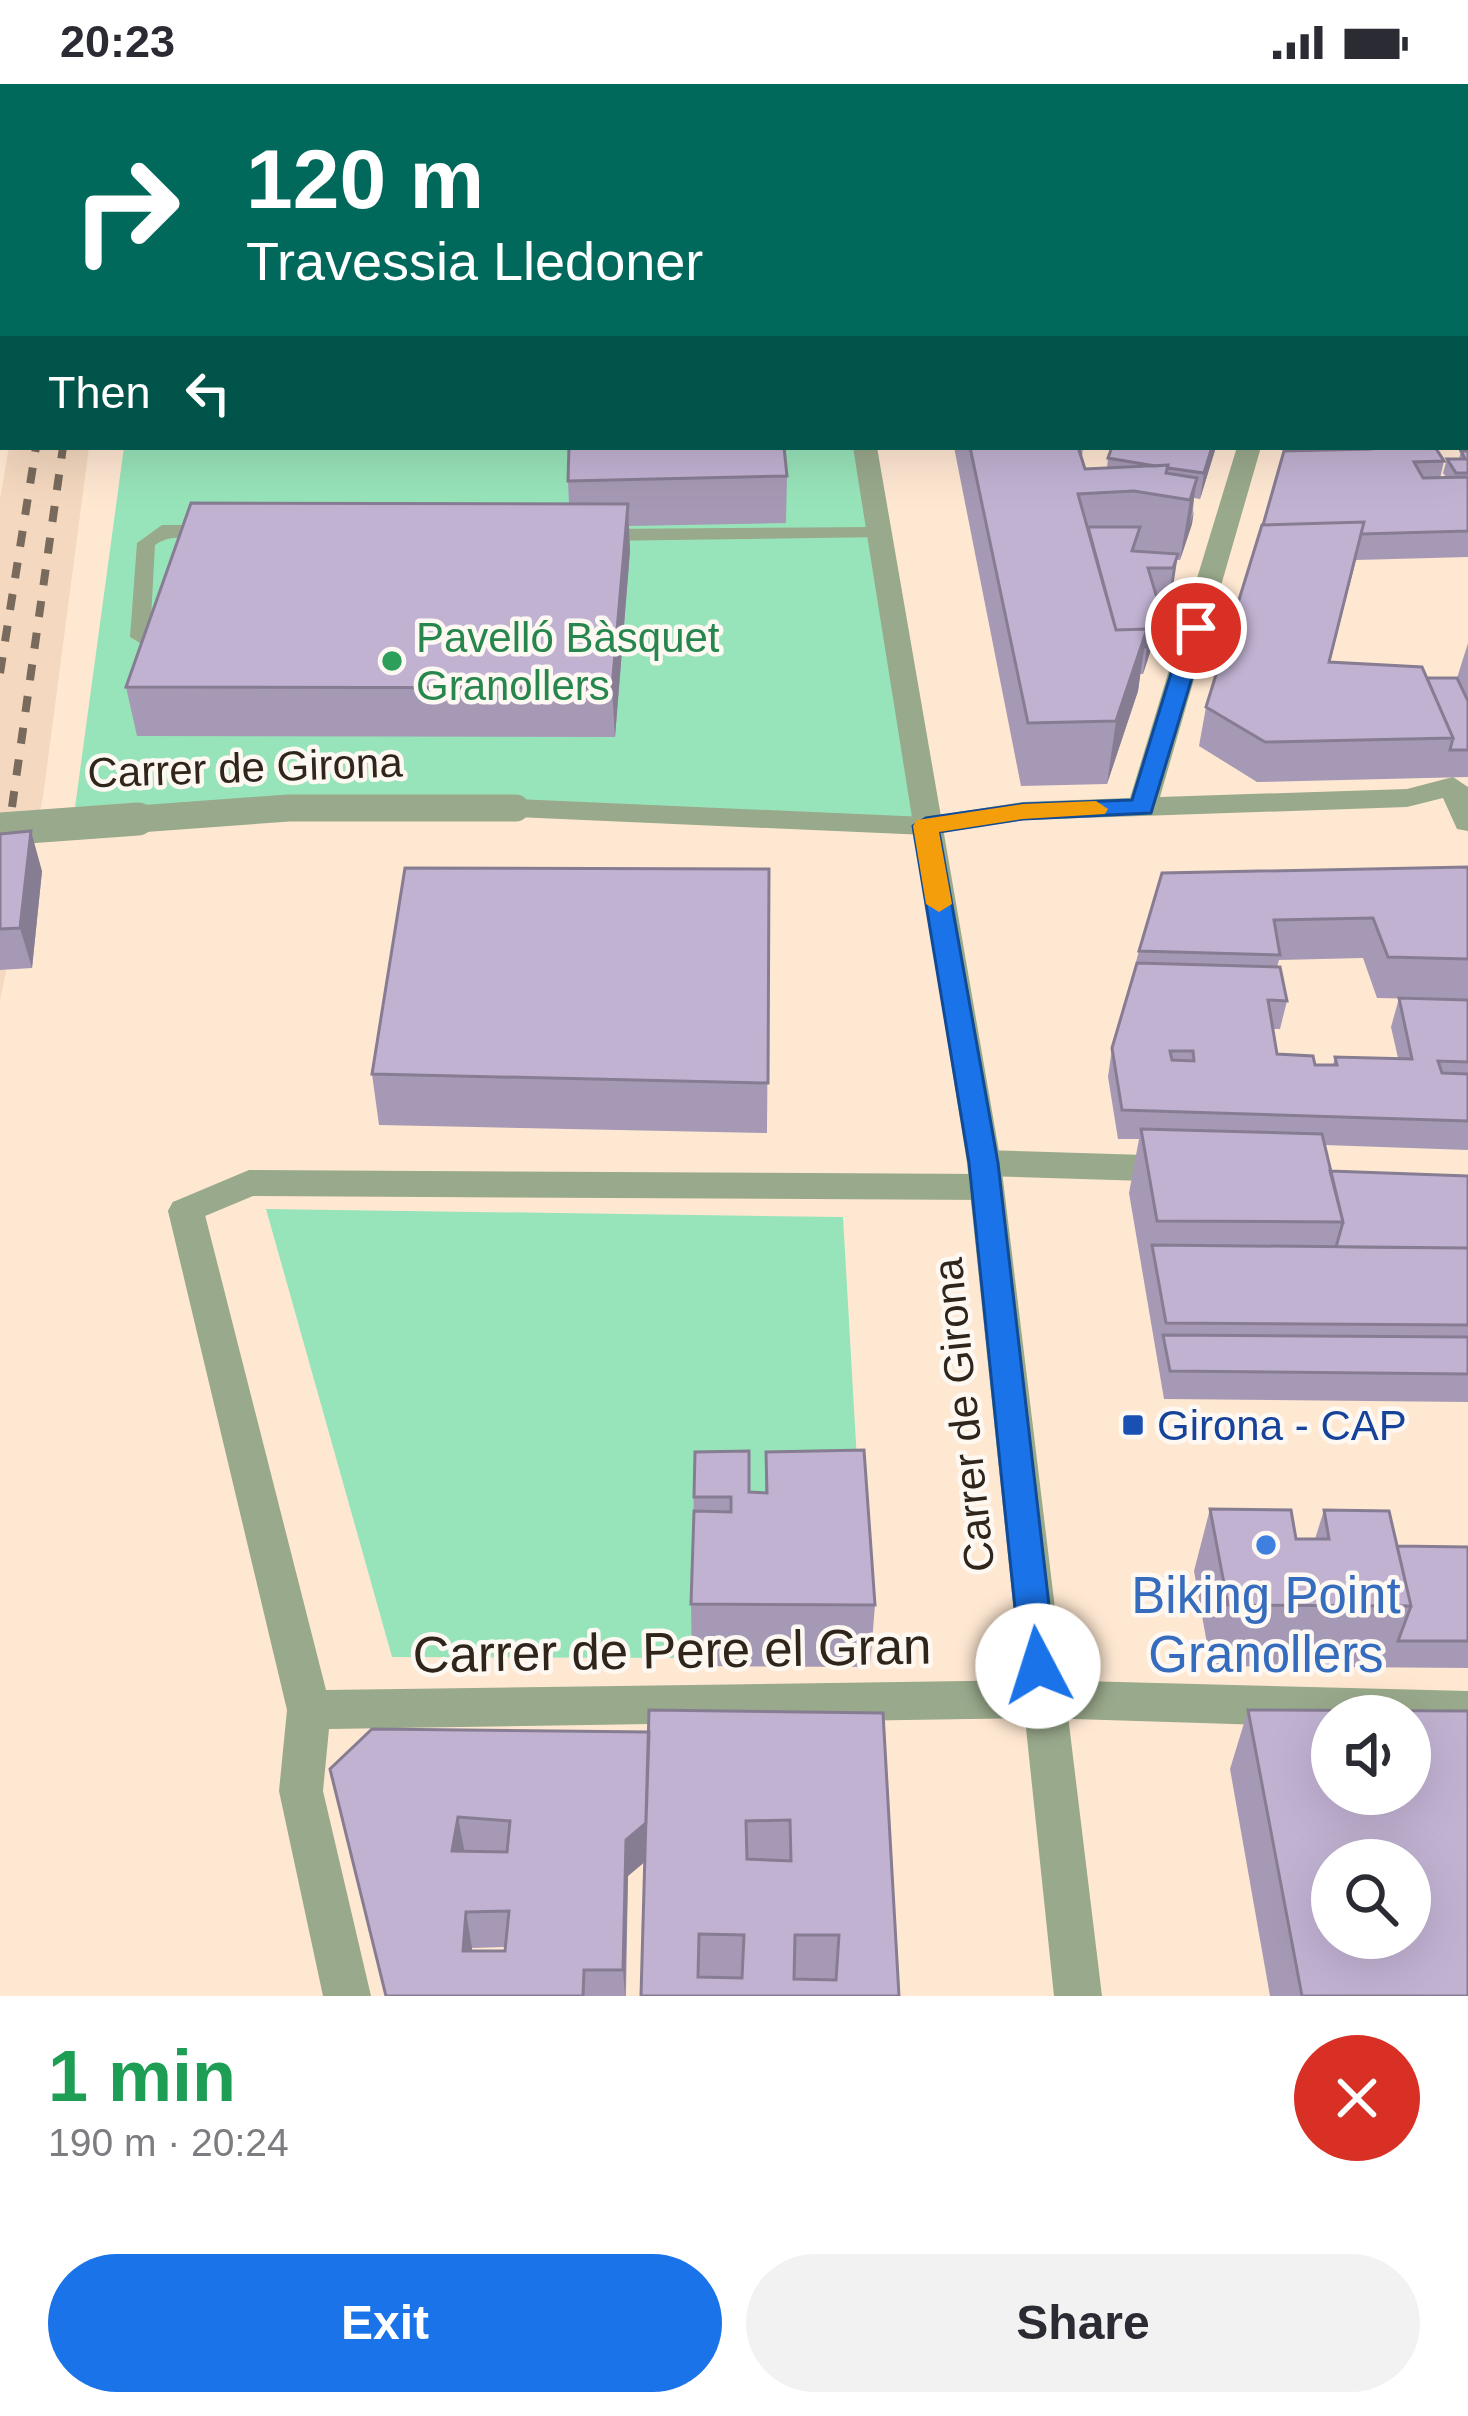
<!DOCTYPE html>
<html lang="en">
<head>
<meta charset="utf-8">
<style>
  body { margin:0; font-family:Helvetica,sans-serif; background:#f2f2f3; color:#2b2b33; height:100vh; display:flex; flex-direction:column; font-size:45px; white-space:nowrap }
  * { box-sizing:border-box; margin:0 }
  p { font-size:39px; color:#7c7c81 }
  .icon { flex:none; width:66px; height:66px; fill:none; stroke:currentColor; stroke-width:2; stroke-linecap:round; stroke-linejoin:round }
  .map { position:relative; height:1912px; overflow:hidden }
  .sheet { display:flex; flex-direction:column; background:#fff; flex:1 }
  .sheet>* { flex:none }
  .guide { position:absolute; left:0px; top:0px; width:1470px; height:366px; box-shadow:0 12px 48px #0002; background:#00695c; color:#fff; overflow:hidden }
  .controls { position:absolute; left:1311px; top:1611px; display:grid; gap:24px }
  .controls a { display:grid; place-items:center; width:120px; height:120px; border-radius:50%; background:#fff; box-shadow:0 12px 48px #0002; font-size:60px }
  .pin { position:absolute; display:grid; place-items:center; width:102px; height:102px; color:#fff; margin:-51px; border:6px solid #fff; border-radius:50%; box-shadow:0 3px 12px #0007 }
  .me { position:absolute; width:132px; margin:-66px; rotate:355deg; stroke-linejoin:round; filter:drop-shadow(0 0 9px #0008) }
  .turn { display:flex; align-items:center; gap:42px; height:252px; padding:0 48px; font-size:54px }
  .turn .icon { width:156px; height:156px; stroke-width:2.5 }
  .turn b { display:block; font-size:84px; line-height:102px }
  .then { display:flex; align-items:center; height:114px; padding:0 48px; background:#0003; gap:24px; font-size:45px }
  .round { display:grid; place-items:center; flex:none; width:126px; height:126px; border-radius:63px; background:#f2f2f3 }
  .summary { display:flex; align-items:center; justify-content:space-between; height:204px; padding:0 48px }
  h1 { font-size:72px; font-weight:800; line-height:90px; color:#1e9e55 }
  .button { display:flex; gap:24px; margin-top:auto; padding:24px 48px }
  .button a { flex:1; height:138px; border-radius:72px; background:#1a73e8; color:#fff; font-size:48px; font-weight:800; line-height:138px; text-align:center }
  .button a+a { background:#f2f2f3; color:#2b2b33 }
  .status { display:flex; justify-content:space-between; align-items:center; height:84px; padding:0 60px; background:#fff; direction:ltr }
  .status svg { height:33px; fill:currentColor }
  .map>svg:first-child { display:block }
</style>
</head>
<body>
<div class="status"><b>20:23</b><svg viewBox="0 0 49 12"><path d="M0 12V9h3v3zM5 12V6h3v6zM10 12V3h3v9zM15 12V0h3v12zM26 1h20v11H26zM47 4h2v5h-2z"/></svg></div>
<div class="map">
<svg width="1468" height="1912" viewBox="0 0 1468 1912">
  <rect width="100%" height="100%" fill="#ffe8d2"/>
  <path fill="#f4d8bf" d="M9 363H89L43 713 0 916V415Z"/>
  <path fill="#98e4ba" d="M124 363H865L926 742 516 724 73 738Z
    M266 1125 843 1133 860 1429 697 1431 692 1574 392 1573Z"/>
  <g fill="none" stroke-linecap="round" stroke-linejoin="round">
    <path fill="#99a98b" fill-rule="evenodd" d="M629 0H643V3H629Z
      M162 441H211L220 447C201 460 175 446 155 461L150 553 140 559 130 553 137 459Z
      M879 443 888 449 886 453 599 457 590 451 599 445Z"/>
    <path fill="#99a98b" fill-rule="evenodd" d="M606 0H624L625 3H607Z
      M0 114H3V126H0Z
      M249 1086 986 1090 998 1094 1004 1103 998 1112 986 1116 253 1112 186 1140 173 1136 168 1127 173 1118Z"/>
    <path fill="#99a98b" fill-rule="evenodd" d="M164 0H182V3H164Z
      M297 0H315V3H297Z
      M3 121V144L0 145V122Z
      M1237 363H1261L1160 713 1407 705 1453 693 1468 703V747L1457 745 1443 714 1407 723 1023 736 926 751 516 733 501 724 516 715 926 733 1023 718 1130 714Z
      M984 1066 1178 1072 1190 1076 1195 1085 1190 1094 1178 1098 984 1092 972 1088 967 1079 972 1070Z
      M186 1114 199 1118 204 1127 326 1606 1042 1596 1468 1607V1647L1410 1645V1632H1332V1643L1042 1634 329 1645 323 1707 371 1912H323L279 1707 287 1626 168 1127 173 1118Z"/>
    <path fill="#99a98b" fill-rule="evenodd" d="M798 0H816L817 3H799Z
      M1467 128H1468V141H1467Z
      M853 363H877L1001 1079 1102 1912H1054L967 1079Z"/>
    <path stroke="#786a5c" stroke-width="8" stroke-dasharray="16 16" stroke-linecap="butt" d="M0 589 36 363
      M12 723 63 363"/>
    <path stroke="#99a98b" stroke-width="27" d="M97 738 289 724H516"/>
    <path stroke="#99a98b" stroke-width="33" d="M0 745 138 735"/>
  </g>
  <path fill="#a699b5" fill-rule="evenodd" d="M310 0H605V3H309Z
    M1425 0H1468V67L1467 3H1427Z
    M1467 152 1468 154 1467 361Z
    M954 363H1083L1082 374 1085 385 1107 384 1108 374 1216 363 1200 415 1194 414 1192 440 1180 476H1177L1169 511H1156V550L1143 590H1140L1138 607 1107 700 1021 702Z
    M1285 363H1435L1444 377 1440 394H1447L1443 389 1447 375H1459L1461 367H1468V473L1356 476 1330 578 1427 594H1457L1468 559V693L1257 698 1199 662 1206 623 1263 441Z
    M787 392 786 439 629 442 630 467 615 653 137 652 126 603 569 420 568 397Z
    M0 750 42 787 32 884 0 886Z
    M1468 783V916L1377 914 1363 874 1279 876 1277 883 1287 917 1280 945H1273L1277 970 1315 981H1333L1335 973 1398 974 1391 943 1399 914 1468 916V1066L1324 1061 1330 1087 1468 1092V1318L1164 1315 1129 1109 1139 1055H1118L1108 993 1112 964 1139 867Z
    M769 785 767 1049 379 1041 372 990Z
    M695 1368 749 1408 765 1409 766 1368 875 1521 870 1583 692 1582 691 1520Z
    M1210 1425 1296 1455H1315L1324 1426 1397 1462 1468 1463V1584L1211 1582 1194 1487Z
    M1248 1626 1468 1912H1270L1230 1685Z
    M883 1629 899 1912H641L645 1778 628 1792 626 1912H386L330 1685 649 1648ZM505 1863V1867H472V1864Z"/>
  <path fill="#877d93" d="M1212 363H1216L1200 415 1204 389Z
    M1197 394 1190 440 1194 426 1192 440 1180 476 1190 416Z
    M628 420 630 467 615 653 612 604Z
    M1178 470 1174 497 1169 511 1173 484Z
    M1160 524 1156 550 1143 590 1147 563Z
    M1147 545 1138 607 1107 700 1116 637Z
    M31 747 42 787 32 884 20 844Z
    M458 1733 465 1770 452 1767Z
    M648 1737 650 1773 628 1792 625 1912 623 1886 626 1756Z
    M466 1828 472 1864 470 1901 463 1867Z"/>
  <path fill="#c1b2d2" stroke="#877d93" stroke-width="3" fill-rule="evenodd" d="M187 0H282V3H187Z
    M310 0H368V3H378H309Z
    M538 0H563L564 3H542L537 2Z
    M643 0H747V3H643Z
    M1435 0H1468V4L1467 9V3H1437Z
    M1357 1H1398L1400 3H1356Z
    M569 363H784L787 392 568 397Z
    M970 363H1078L1085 385 1168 381 1166 389 1197 394 1190 416 1134 407 1078 410 1116 546 1147 545 1116 637 1028 639Z
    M1112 363H1212L1204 389 1168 384V381L1155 382 1108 374Z
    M1435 363 1444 377 1414 378 1423 394 1468 393V447L1361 450 1364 438 1263 441 1284 367Z
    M1371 364V365L1284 367V366Z
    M1461 367H1468V389H1456L1447 375H1465Z
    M191 419 628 420 612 604 126 603Z
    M1364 438 1329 578 1422 583 1453 654 1265 658 1206 623 1262 441Z
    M1088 443H1140L1132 467 1178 470 1173 484H1148L1160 524 1147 563H1144L1147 545 1116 546Z
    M1427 594H1457L1468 617V666H1450L1453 654Z
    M31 747 20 844 0 845V750Z
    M1468 783V875L1388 873 1373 834 1274 836 1280 871 1139 867 1162 789Z
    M405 784 769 785 768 999 372 990Z
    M1137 879 1280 883 1287 917 1268 916 1277 970 1313 972 1315 981H1337L1335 973 1412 975 1399 914 1468 916V978L1438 977 1442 989 1468 990V1037L1122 1026 1112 964ZM1170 967H1193L1194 977 1172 976Z
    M1141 1045 1322 1050 1343 1138 1157 1137Z
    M1330 1087 1468 1092V1164L1336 1163 1343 1138Z
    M1152 1161 1468 1164V1241L1166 1239Z
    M1163 1251 1468 1253V1290L1170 1287Z
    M864 1366 875 1521 691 1520 694 1427 731 1428V1413H694L695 1368 749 1367V1408L767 1409 766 1368Z
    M1210 1425 1291 1426 1296 1455H1329L1324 1426 1389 1427 1411 1522 1228 1521Z
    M1397 1462 1468 1463V1557H1398L1411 1522Z
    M649 1626 883 1629 899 1912H641ZM790 1736 791 1777 747 1775 746 1737ZM699 1850 744 1851 742 1894 698 1893ZM795 1851H839L836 1896 794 1895Z
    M1248 1626 1468 1627V1912H1302ZM1332 1632H1410V1710H1332ZM1332 1776H1410V1854H1332Z
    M372 1645 649 1648 646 1739 626 1756 623 1886H584L583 1912H386L330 1685ZM458 1733 510 1737 507 1768 452 1767ZM509 1827 505 1867H463L466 1828Z"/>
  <path fill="#1a73e8" stroke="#114b97" stroke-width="3" d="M1196 537 1207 544 1151 729 1023 735 939 748 998 1079 1056 1582 1051 1593 1038 1598 1026 1593 1021 1582 969 1079 913 742 926 734 1023 720 1132 716 1185 544Z"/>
  <path fill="#f59e0b" d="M1096 717 1108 725 1105 730 1023 735 939 748 952 820 939 828 926 820 913 742 917 736 1023 720Z"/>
  <circle fill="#2e9e5b" stroke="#fef8f3" stroke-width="4.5" cx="392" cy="577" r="12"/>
  <rect fill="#1a4fb4" stroke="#fef8f3" stroke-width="4.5" x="1121" y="1329" width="24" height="24" rx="6"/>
  <circle fill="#3f7fe0" stroke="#fef8f3" stroke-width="4.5" cx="1266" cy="1461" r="12"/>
  <g text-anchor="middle" stroke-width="9" stroke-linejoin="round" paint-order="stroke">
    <g font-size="42" fill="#27864d" stroke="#fef8f3" text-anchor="start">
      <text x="416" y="568">Pavelló Bàsquet<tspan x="416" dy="48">Granollers</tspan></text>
    </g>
    <g font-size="42" fill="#2f251b" stroke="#fef8f3">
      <text transform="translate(245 683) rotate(-2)" y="15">Carrer de Girona</text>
      <text transform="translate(963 1331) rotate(-96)" y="15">Carrer de Girona</text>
    </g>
    <g font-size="42" fill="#164399" stroke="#fef8f3" text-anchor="start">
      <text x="1157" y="1356">Girona - CAP</text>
    </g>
    <g font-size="51" fill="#366cbe" stroke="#fef8f3">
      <text x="1266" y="1529">Biking Point<tspan x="1266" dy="59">Granollers</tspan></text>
    </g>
    <g font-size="51" fill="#2f251b" stroke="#fef8f3">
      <text transform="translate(672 1566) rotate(-1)" y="18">Carrer de Pere el Gran</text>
    </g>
  </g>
</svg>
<div class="controls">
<a><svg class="icon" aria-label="sound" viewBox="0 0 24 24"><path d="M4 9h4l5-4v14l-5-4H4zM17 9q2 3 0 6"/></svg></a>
<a><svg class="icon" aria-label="search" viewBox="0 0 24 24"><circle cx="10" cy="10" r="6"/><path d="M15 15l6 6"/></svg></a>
</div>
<div class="pin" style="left:1196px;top:544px;background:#d93025"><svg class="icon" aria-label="arrive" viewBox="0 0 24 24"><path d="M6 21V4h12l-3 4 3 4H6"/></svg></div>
<svg class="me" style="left:1038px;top:1582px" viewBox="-20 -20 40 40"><circle r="19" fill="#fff"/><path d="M0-13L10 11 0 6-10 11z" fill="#1a73e8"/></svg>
<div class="guide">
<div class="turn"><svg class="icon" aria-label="right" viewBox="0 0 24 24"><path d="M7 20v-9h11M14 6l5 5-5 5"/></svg><div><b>120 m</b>Travessia Lledoner</div></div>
<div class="then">Then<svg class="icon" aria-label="left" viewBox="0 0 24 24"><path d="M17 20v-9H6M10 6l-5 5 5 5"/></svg></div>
</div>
</div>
<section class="sheet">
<div class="summary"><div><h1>1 min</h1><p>190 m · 20:24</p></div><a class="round" style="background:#d93025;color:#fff"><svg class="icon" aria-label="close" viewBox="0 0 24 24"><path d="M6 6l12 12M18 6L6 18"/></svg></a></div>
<div class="button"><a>Exit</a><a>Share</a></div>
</section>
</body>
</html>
